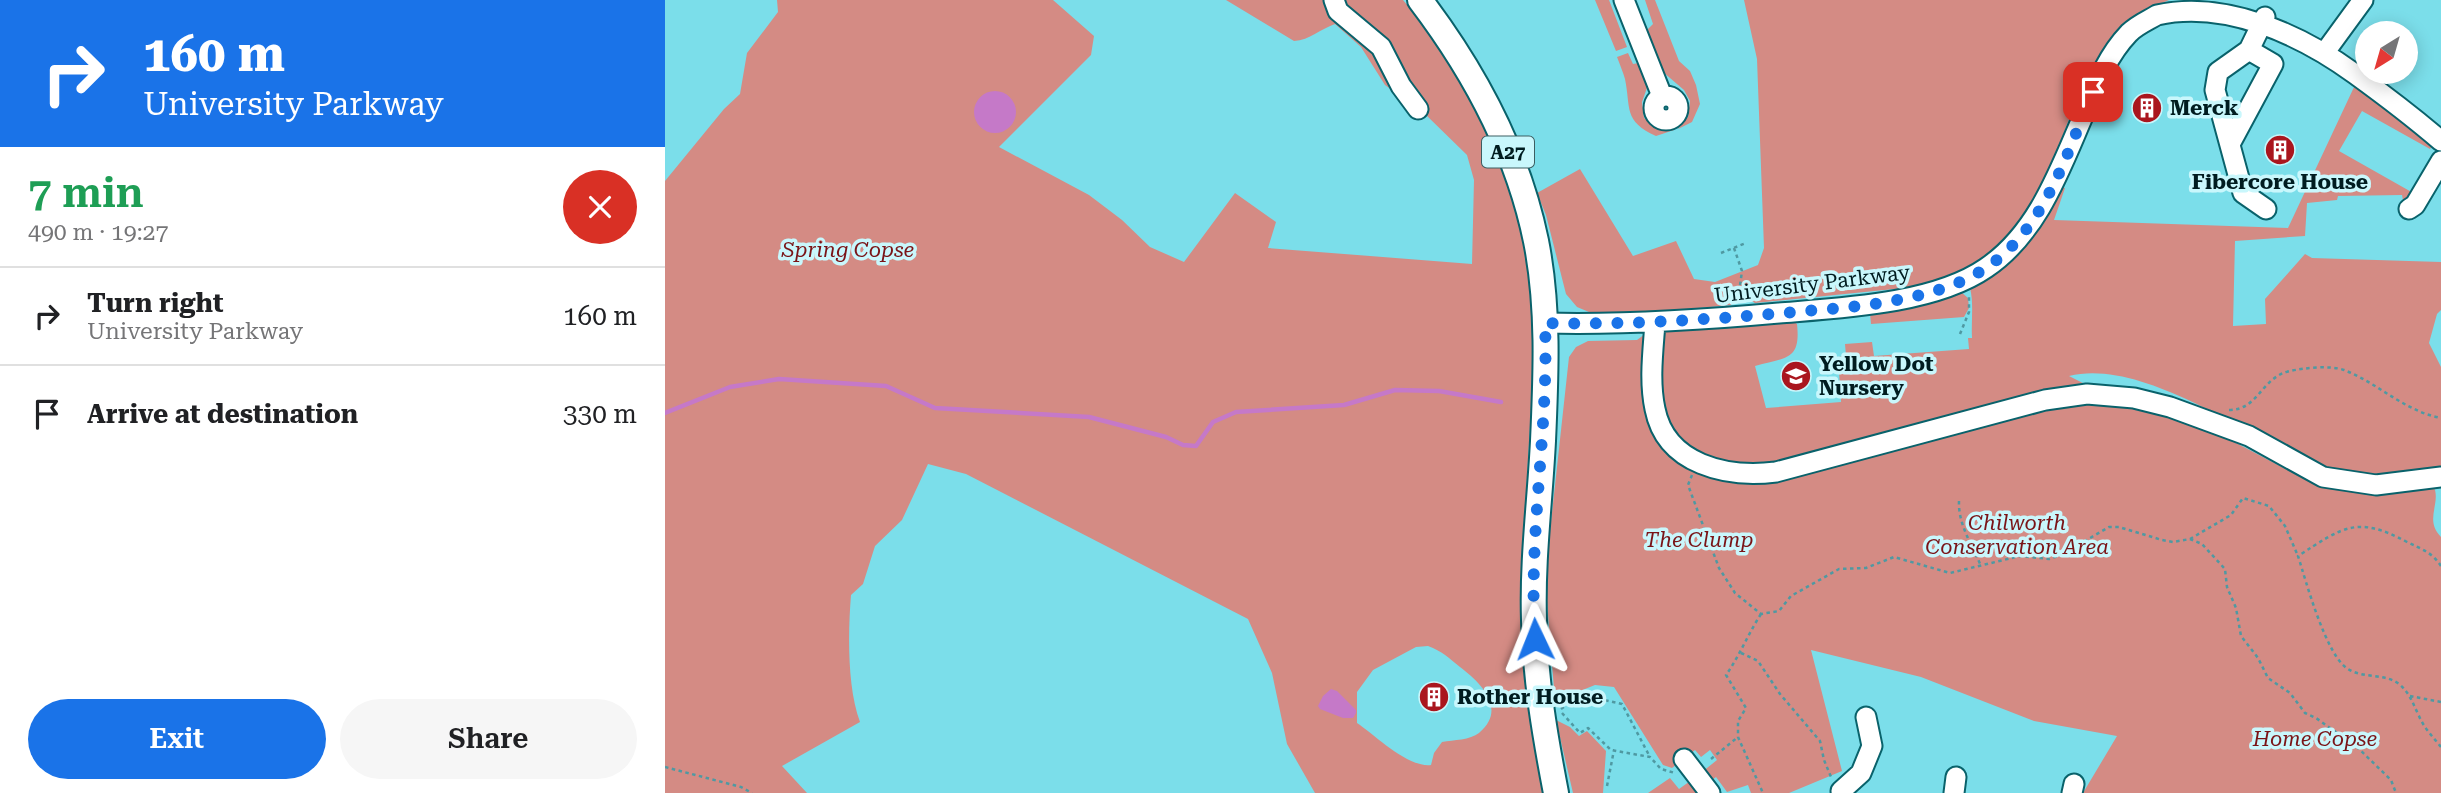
<!DOCTYPE html>
<html lang="en">
<head>
<meta charset="utf-8">
<style>
  body { margin:0; font-family:"Roboto Serif",serif; background:#f6f6f6; color:#202124; height:100vh; display:flex; flex-direction:column; font-size:26px; white-space:nowrap }
  * { box-sizing:border-box; margin:0 }
  p { font-size:23px; color:#757577 }
  .icon { flex:none; width:38px; height:38px; fill:none; stroke:currentColor; stroke-width:2; stroke-linecap:round; stroke-linejoin:round }
  .map { position:relative; flex:1; overflow:hidden }
  .details { display:flex; flex-direction:column; background:#fff; width:665px }
  .details>* { flex:none }
  .top-card { background:#1a73e8; color:#fff; overflow:hidden }
  .needle { width:46px; rotate:217deg }
  .fabs { position:absolute; left:1690px; top:21px; display:grid; gap:14px }
  .fabs a { display:grid; place-items:center; width:63px; height:63px; border-radius:50%; background:#fff; box-shadow:0 4px 18px #0003; font-size:35px }
  .pin { position:absolute; display:grid; place-items:center; width:60px; height:60px; color:#fff; margin:-30px; border-radius:14px; box-shadow:0 4px 10px #0006 }
  .me { position:absolute; width:77px; margin:-38px; rotate:358deg; stroke-linejoin:round; filter:drop-shadow(0 0 5px #0008) }
  .turn { display:flex; align-items:center; gap:24px; height:147px; padding:0 28px; font-size:32px }
  .turn .icon { width:91px; height:91px; stroke-width:2.5 }
  .turn b { display:block; font-size:49px; line-height:60px }
  .round { display:grid; place-items:center; flex:none; width:74px; height:74px; border-radius:37px; background:#f6f6f6 }
  .overview { display:flex; align-items:center; justify-content:space-between; height:119px; padding:0 28px }
  h1 { font-size:42px; font-weight:600; line-height:52px; color:#1e9e55 }
  .button { display:flex; gap:14px; margin-top:auto; padding:14px 28px }
  .button a { flex:1; height:80px; border-radius:42px; background:#1a73e8; color:#fff; font-size:28px; font-weight:600; line-height:80px; text-align:center }
  .button a+a { background:#f6f6f6; color:#202124 }
  ul { padding:0; list-style:none }
  li { display:flex; align-items:center; gap:21px; height:98px; padding:0 28px; border-top:2px solid #e0e0e0 }
  li div { flex:1 }
  li b { display:block; font-size:26px }
  li em { font-style:normal }
  main { display:flex; flex:1; min-height:0 }
  .map>svg:first-child { display:block }
</style>
</head>
<body>
<main>
<section class="details">
<div class="top-card">
<div class="turn"><svg class="icon" aria-label="right" viewBox="0 0 24 24"><path d="M7 20v-9h11M14 6l5 5-5 5"/></svg><div><b>160 m</b>University Parkway</div></div>
</div>
<div class="overview"><div><h1>7 min</h1><p>490 m · 19:27</p></div><a class="round" style="background:#d93025;color:#fff"><svg class="icon" aria-label="close" viewBox="0 0 24 24"><path d="M6 6l12 12M18 6L6 18"/></svg></a></div>
<ul>
<li><svg class="icon" aria-label="right" viewBox="0 0 24 24"><path d="M7 20v-9h11M14 6l5 5-5 5"/></svg><div><b>Turn right</b><p>University Parkway</p></div><em>160 m</em></li>
<li><svg class="icon" aria-label="arrive" viewBox="0 0 24 24"><path d="M6 21V4h12l-3 4 3 4H6"/></svg><div><b>Arrive at destination</b></div><em>330 m</em></li>
</ul>
<div class="button"><a>Exit</a><a>Share</a></div>
</section>
<div class="map">
<svg width="1776" height="793" viewBox="0 0 1776 793">
  <rect width="100%" height="100%" fill="#7bdeea"/>
  <path fill="#d48b84" fill-rule="evenodd" d="M112 0H388L429 36 426 55 334 147 424 195 457 220 485 247 519 262 570 193 611 222 603 248 807 264 809 180 802 155 760 114 720 85 696 47 670 24C655 29 645 40 629 41L561 0H738L772 40 819 122 852 204 872 309 858 543V601L877 793H650L622 744 607 673 583 619 301 474 263 464 237 520 210 546 198 584 186 595C183 632 182 687 195 722L117 766 142 793H0V181L59 109 75 94 82 53 113 12ZM763 646C777 651 784 658 795 667 815 682 843 709 814 733 805 740 789 740 777 742L769 753 766 765C743 768 710 735 692 723V692L708 670 751 647Z
    M930 0H944L962 47 951 51Z
    M980 0H990L1014 61 1025 71 1031 85 1035 104 1027 122 1013 129 1023 117 1025 101 1019 90 998 72 987 41 982 42 980 32 988 24Z
    M1079 0H1504C1486 8 1468 17 1454 31 1417 66 1400 138 1378 184 1370 199 1362 218 1351 230 1323 261 1288 277 1249 287L1090 303 1078 296 1077 291 1069 292 1066 305 991 312H924L912 307 901 294 881 215 872 193 915 169 968 256 1011 241 1029 279 1050 282 1093 265 1099 248 1092 59Z
    M963 53 968 64 974 63 983 85 977 102 979 118 993 128 1009 130 991 136C958 121 966 108 960 79 958 72 955 65 952 57Z
    M1690 85 1769 143 1765 149 1697 111 1674 151 1750 194 1739 205 1737 195 1673 196 1672 200 1642 203 1640 236 1570 241 1568 326 1601 324 1600 299 1640 254 1647 258 1776 262V310L1772 314 1764 343 1776 367V473C1733 476 1690 480 1648 463 1581 436 1478 358 1404 376L1471 410 1537 425 1647 483 1693 492 1769 487C1776 504 1759 520 1776 537V793H1418L1452 736 1369 721 1256 677 1146 650 1177 771 1124 793H1086L1083 785 1062 792 1051 777 1044 782 1037 772 1052 760 1045 750 1036 757 1030 750 1007 768 998 765 949 687 930 685 890 701 880 577 904 357 911 347 923 341 972 340 980 334 997 335 1003 328 1128 321 1132 324C1136 361 1121 357 1090 366L1101 408 1176 402 1173 357 1181 356 1180 344 1207 342 1209 356 1304 349 1303 338H1307C1306 321 1309 304 1305 288L1396 187 1400 188 1389 220 1623 228Z
    M1295 291 1303 298 1304 308 1299 317 1206 324 1205 313Z
    M891 720 905 727 914 736 922 731 941 751 938 793H908Z
    M1005 778 1014 789 1028 779 1039 793H983Z"/>
  <path fill="#c579c8" d="M309 112a21 21 0 1 1 42 0a21 21 0 1 1-42 0Z
    M666 689 672 691 691 710V713L688 718H678L655 709 653 706 658 696Z"/>
  <g fill="none" stroke-linecap="round" stroke-linejoin="round">
    <path stroke="#c579c8" stroke-width="4.5" d="M0 413 65 387 114 379 221 386 270 408 424 417 501 437 518 445 531 446 548 422 571 412 679 405 730 390 774 391 836 402"/>
    <g stroke="#09626b" stroke-width="23">
      <path id="minor" d="M669 0 673 11 716 47 736 86 753 109
        M959 0 997 96
        M1600 17 1584 50 1553 72 1550 90 1578 193 1601 209
        M1660 52 1698 0
        M989 108a12 12 0 1 1 24 0a12 12 0 1 1-24 0Z
        M1565 144 1608 64 1584 50
        M1744 209 1750 205 1776 161
        M880 323C958 325 1036 320 1114 313 1176 308 1269 304 1321 268 1373 233 1395 169 1419 114 1431 85 1442 56 1464 33 1472 25 1482 21 1492 15 1560 0 1635 34 1690 74 1719 95 1748 117 1776 141
        M990 323C988 351 984 381 990 409 1001 465 1062 478 1111 472L1380 400 1422 394 1469 398 1505 407 1584 436 1658 477 1711 485 1776 477
        M1019 759 1045 793
        M1176 791 1196 773 1207 746 1201 717
        M1289 793 1291 777
        M1407 793 1409 784"/>
    </g>
    <g stroke="#09626b" stroke-width="28">
      <path id="major" d="M755 0C809 71 853 153 871 241 884 306 881 375 878 441 875 501 867 560 869 620 870 678 880 736 891 793"/>
    </g>
    <path stroke="#4f99a2" stroke-width="2.5" stroke-dasharray="3.5 3.5" stroke-linecap="butt" d="M1069 248 1077 271 1073 300
      M1056 253 1081 243
      M1295 334 1304 312V294
      M1564 410C1594 410 1596 377 1625 371 1639 368 1665 365 1679 370 1713 383 1739 411 1776 418
      M1027 475 1023 485 1054 568 1070 593 1096 614 1114 611 1126 596 1174 569 1201 568 1229 557 1285 573 1355 556 1384 559 1396 555 1444 527H1454L1497 540 1508 542 1525 539 1537 544 1560 569 1562 587 1571 608 1576 636 1593 658 1603 678 1625 693 1640 713 1651 718 1692 747 1726 780 1731 793
      M1294 501C1293 524 1307 545 1316 566
      M1525 539 1566 515 1578 498 1604 506 1620 526 1633 556
      M1776 566C1767 552 1756 549 1742 542 1692 515 1678 527 1633 556 1641 581 1661 656 1683 669 1699 679 1720 673 1734 684 1745 693 1748 704 1754 716 1759 728 1768 737 1776 747
      M1096 614C1083 634 1075 655 1061 675L1081 708 1073 721V737L1098 793
      M1076 653 1093 661 1115 694 1155 741 1159 760 1166 777
      M1745 696 1776 702
      M896 709 917 695 957 704 985 757
      M897 713 915 733 923 728 946 750 985 757 996 769 1010 773
      M1046 759 1073 737
      M0 767 76 787 87 793
      M942 786 949 750"/>
    <use href="#minor" stroke="#fff" stroke-width="19"/>
    <use href="#major" stroke="#fff" stroke-width="24"/>
  </g>
  <g fill="none" stroke-linecap="round" stroke-linejoin="round">
    <path stroke="#1a73e8" stroke-width="12" stroke-dasharray="0 21.6" d="M870 639C863 534 884 429 880 323 959 325 1038 320 1118 313 1175 308 1236 305 1290 284 1310 276 1328 265 1343 250 1386 209 1405 145 1428 92"/>
  </g>
  <defs>
    <g id="building-disc" transform="scale(1.575)"><circle r="9.5" fill="#aa161e" stroke="#c9f7fc"/><path d="M-4-6H4V6H1V3H-1V6H-4ZM-2.5-4.3h1.7v1.8h-1.7ZM.8-4.3h1.7v1.8H.8ZM-2.5-1h1.7V.8h-1.7ZM.8-1h1.7V.8H.8Z" fill="#fff"/></g>
    <g id="school-disc" transform="scale(1.575)"><circle r="9.5" fill="#aa161e" stroke="#c9f7fc"/><path d="M0-5L7-2L0 1L-7-2ZM-4 1L0 2.5L4 1V4Q0 6-4 4Z" fill="#fff"/></g>
  </defs>
  <g fill-rule="evenodd">
    <use href="#building-disc" x="1482" y="108"/>
    <use href="#building-disc" x="1615" y="150"/>
    <use href="#school-disc" x="1131" y="376"/>
    <use href="#building-disc" x="769" y="697"/>
  </g>
  <g text-anchor="middle" stroke-width="7" stroke-linejoin="round" paint-order="stroke">
    <rect fill="#c9f7fc" stroke="#3c5e62" stroke-width="2" x="817" y="136.5" width="52" height="31" rx="5"/>
    <g font-size="19" font-weight="bold" fill="#001c20">
      <text x="843" y="159">A27</text>
    </g>
    <g font-size="21" font-weight="bold" fill="#001c20" stroke="#c9f7fc" text-anchor="start">
      <text x="1505" y="115">Merck</text>
      <text x="1615" y="189" text-anchor="middle">Fibercore House</text>
      <text x="1154" y="371">Yellow Dot<tspan x="1154" dy="24">Nursery</tspan></text>
      <text x="792" y="704">Rother House</text>
    </g>
    <g font-size="21" font-style="italic" fill="#7a1417" stroke="#c9f7fc">
      <text x="183" y="257">Spring Copse</text>
      <text x="1352" y="530">Chilworth<tspan x="1352" dy="24">Conservation Area</tspan></text>
      <text x="1034" y="547">The Clump</text>
      <text x="1650" y="746">Home Copse</text>
    </g>
    <g font-size="21" fill="#001c20" stroke="#c9f7fc">
      <text transform="translate(1147 284) rotate(-7)" y="7">University Parkway</text>
    </g>
  </g>
</svg>
<div class="fabs">
<a><svg class="needle" viewBox="-14 -14 28 28"><path d="M0-13l5 13h-10z" fill="#e53935"/><path d="M0 13l5-13h-10z" fill="#757577"/></svg></a>
</div>
<div class="pin" style="left:1428px;top:92px;background:#d93025"><svg class="icon" aria-label="arrive" viewBox="0 0 24 24"><path d="M6 21V4h12l-3 4 3 4H6"/></svg></div>
<svg class="me" style="left:870px;top:639px" viewBox="-20 -20 40 40"><path d="M0-17L14 15 0 8-14 15z" fill="#1a73e8" stroke="#fff" stroke-width="4"/></svg>
</div>
</main>
</body>
</html>
